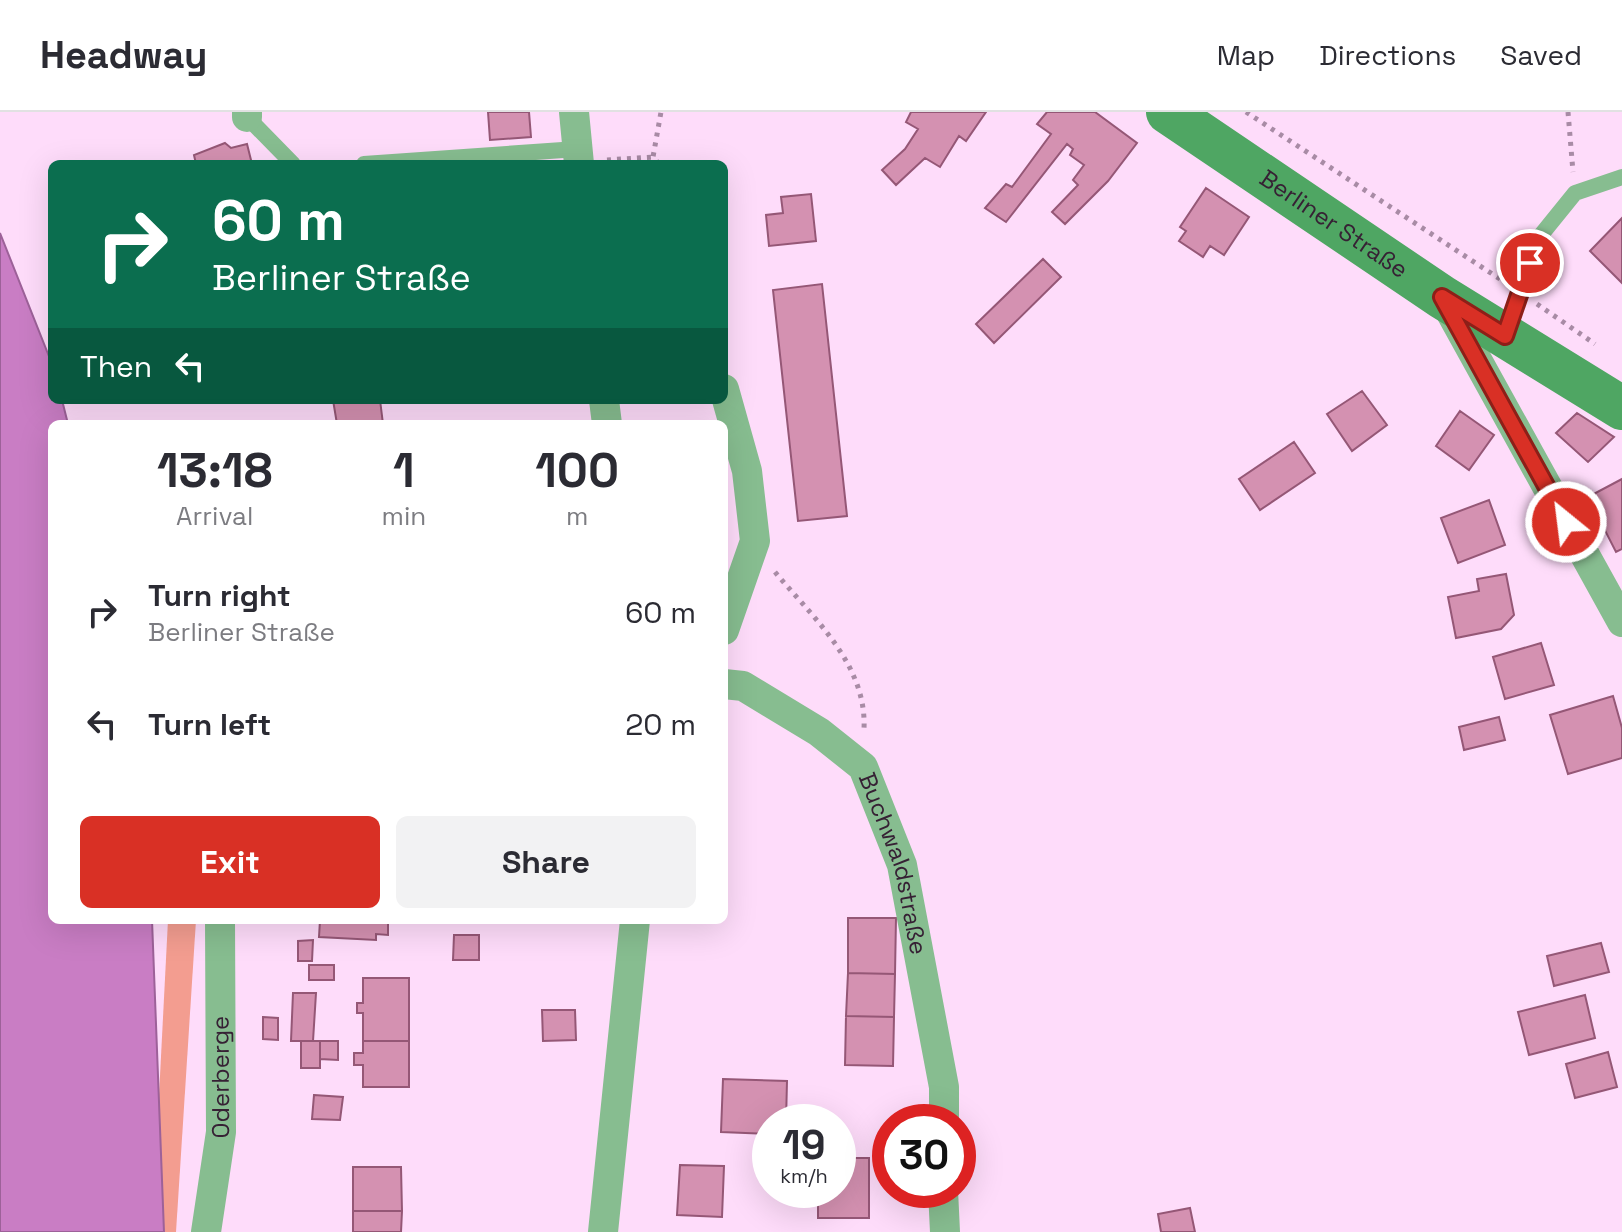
<!DOCTYPE html>
<html lang="en">
<head>
<meta charset="utf-8">
<style>
  body { margin:0; font-family:"Space Grotesk",sans-serif; background:#f2f2f3; color:#2b2b33; height:100vh; display:flex; flex-direction:column; font-size:30px; white-space:nowrap }
  * { box-sizing:border-box; margin:0 }
  p { font-size:26px; color:#7c7c81 }
  .icon { flex:none; width:44px; height:44px; fill:none; stroke:currentColor; stroke-width:2; stroke-linecap:round; stroke-linejoin:round }
  .map { position:relative; flex:1; overflow:hidden }
  .panel { position:absolute; left:48px; top:308px; width:680px; height:504px; display:flex; flex-direction:column; background:#fff; border-radius:12px; box-shadow:0 8px 32px #0002 }
  .panel>* { flex:none }
  .hud { position:absolute; left:48px; top:48px; width:680px; height:244px; border-radius:12px; box-shadow:0 8px 32px #0002; background:#0b6e4f; color:#fff; overflow:hidden }
  .speed { position:absolute; left:752px; top:992px; display:flex; gap:16px; font-size:40px; font-weight:700; text-align:center }
  .speed>* { display:grid; place-content:center; width:104px; height:104px; border-radius:50%; background:#fff; box-shadow:0 8px 32px #0002; line-height:1 }
  .speed small { font-size:20px; font-weight:400 }
  .speed .limit { border:12px solid #d22; background:#fff; color:#111 }
  .pin { position:absolute; display:grid; place-items:center; width:68px; height:68px; color:#fff; margin:-34px; border:4px solid #fff; border-radius:50%; box-shadow:0 2px 8px #0007 }
  .me { position:absolute; width:88px; margin:-44px; rotate:331deg; stroke-linejoin:round; filter:drop-shadow(0 0 6px #0008) }
  .turn { display:flex; align-items:center; gap:28px; height:168px; padding:0 32px; font-size:36px }
  .turn .icon { width:104px; height:104px; stroke-width:2.5 }
  .turn b { display:block; font-size:56px; line-height:68px }
  .then { display:flex; align-items:center; height:76px; padding:0 32px; background:#0003; gap:16px; font-size:30px }
  .eta { display:flex; justify-content:space-evenly; align-items:center; height:136px; text-align:center }
  .eta b { font-size:48px; font-weight:800; line-height:56px }
  .button { display:flex; gap:16px; margin-top:auto; padding:16px 32px }
  .button a { flex:1; height:92px; border-radius:12px; background:#d93025; color:#fff; font-size:32px; font-weight:800; line-height:92px; text-align:center }
  .button a+a { background:#f2f2f3; color:#2b2b33 }
  ul { padding:0; list-style:none }
  li { display:flex; align-items:center; gap:24px; height:112px; padding:0 32px }
  li div { flex:1 }
  li b { display:block; font-size:30px }
  li em { font-style:normal }
  header { display:flex; align-items:center; gap:48px; box-sizing:border-box; height:112px; padding:0 40px; background:#fff; border-bottom:2px solid #e1e1e2 }
  header strong { font-size:38px }
  nav { display:flex; gap:44px; margin-inline-start:auto; font-size:28px }
  .map>svg:first-child { display:block }
</style>
</head>
<body>
<header>
<strong>Headway</strong>
<nav><a>Map</a><a>Directions</a><a>Saved</a></nav>
</header>
<div class="map">
<svg width="1622" height="1120" viewBox="0 0 1622 1120">
  <rect width="100%" height="100%" fill="#fedcfa"/>
  <path fill="#f39d90" d="M168 808H196L176 1120H152Z"/>
  <path fill="#c97dc4" stroke="#9d6199" stroke-width="2" d="M0 121 52 252V288H62L68 312H52V808H152L164 1120H0Z"/>
  <path fill="#d491b1" stroke="#955776" stroke-width="2" d="M488 0H529L531 25 490 28Z
    M911 0H986L966 29 959 24 940 55 925 46 896 73 882 58 905 37 918 17 906 10Z
    M1047 0H1095L1137 31 1108 69 1065 112 1052 100 1078 73 1073 68 1084 53 1070 43 1073 37 1067 32 1006 110 985 96 1006 72 1012 75 1051 22 1037 12Z
    M225 31 231 36 247 32 252 52H196L194 43Z
    M1206 76 1249 105 1224 143 1210 134 1203 145 1179 129 1186 119 1180 115Z
    M811 82 816 129 769 134 766 103 783 101 781 85Z
    M1622 106V171L1590 139Z
    M1043 147 1061 165 994 231 976 212Z
    M822 172 847 404 798 409 773 178Z
    M1362 279 1387 313 1352 339 1327 302Z
    M333 288H380L383 312H337Z
    M1460 299 1494 323 1469 358 1436 334Z
    M1577 301 1614 325 1588 350 1556 321Z
    M1294 330 1315 361 1260 398 1239 367Z
    M1622 367V437L1616 440 1588 385Z
    M1489 388 1505 433 1458 451 1441 406Z
    M1506 462 1514 503 1501 517 1456 526 1448 485 1479 479 1477 467Z
    M1541 531 1554 573 1505 587 1493 545Z
    M1613 584 1622 616V646L1568 662 1550 603Z
    M1499 605 1505 628 1464 638 1459 615Z
    M848 806H896L895 862 848 861Z
    M320 808H388V823L376 822V828L319 825Z
    M454 823H479V848H453Z
    M313 828 312 849H298V829Z
    M1601 831 1609 860 1554 874 1547 844Z
    M309 853H334V868H309Z
    M848 861 895 862 894 905 846 904Z
    M363 866H409V929H363V901H357V891H363Z
    M293 881H316L313 929H291Z
    M1585 883 1595 926 1529 943 1518 900Z
    M542 898H575L576 928 543 929Z
    M846 904 894 905 893 954 845 953Z
    M263 905 278 906V928L263 927Z
    M301 929H320V956H301Z
    M320 929H338V948L320 947Z
    M363 929H409V975H363V953H354V941H363Z
    M1608 940 1617 975 1575 986 1566 952Z
    M723 967 787 969 786 1010H770V1022L721 1020Z
    M314 983 343 985 340 1008 312 1007Z
    M838 1046H869V1106H818V1078H838Z
    M680 1053 724 1054 722 1105 677 1103Z
    M353 1055H401L402 1099H353Z
    M1190 1096 1195 1120H1161L1158 1102Z
    M353 1099H402L401 1120H353Z"/>
  <g fill="none" stroke-linecap="round" stroke-linejoin="round">
    <path stroke="#a88ba5" stroke-width="5" stroke-dasharray="4 6" stroke-linecap="butt" d="M1246 0 1503 169
      M1568 0 1573 60
      M607 48 653 45
      M659 52 653 45 661 0
      M1537 192 1595 232
      M775 460C813 506 867 552 864 617"/>
    <path stroke="#87bd90" stroke-width="16" d="M247 5 293 52
      M364 52 577 37
      M1505 223 1541 123 1575 81 1622 65"/>
    <g stroke="#87bd90" stroke-width="30">
      <path d="M247 0V5"/>
      <path d="M574 0 579 52"/>
      <path d="M1445 190 1622 510"/>
      <path d="M724 277 747 359 755 429 724 518"/>
      <path d="M604 288 607 312"/>
      <path id="s1" d="M724 572 743 574 819 620 863 655 902 753 944 975V1010"/>
      <path d="M943 1078 945 1120"/>
      <path id="s2" d="M206 1120 221 1020 220 808"/>
      <path d="M603 1120 635 808"/>
    </g>
    <path stroke="#4fa663" stroke-width="44" id="s3" d="M1168 0 1442 185 1622 296"/>
  </g>
  <g fill="none" stroke-linecap="round" stroke-linejoin="round">
    <g stroke="#8d1f18" stroke-width="20">
      <path id="route" d="M1530 151 1505 224 1442 185 1566 410"/>
    </g>
    <use href="#route" stroke="#d93025" stroke-width="14"/>
  </g>
  <g text-anchor="middle" stroke-width="6" stroke-linejoin="round" paint-order="stroke">
    <g font-size="24" fill="#362134" stroke="#fdf1fc">
      <text dy="8" stroke="none"><textPath href="#s3" startOffset="200">Berliner Straße</textPath></text>
      <text dy="8" stroke="none"><textPath href="#s1" startOffset="266">Buchwaldstraße</textPath></text>
      <text dy="8" stroke="none"><textPath href="#s2" startOffset="156">Oderberge</textPath></text>
    </g>
  </g>
</svg>
<div class="speed"><div>19<small>km/h</small></div><div class="limit">30</div></div>
<div class="pin" style="left:1530px;top:151px;background:#d93025"><svg class="icon" aria-label="arrive" viewBox="0 0 24 24"><path d="M6 21V4h12l-3 4 3 4H6"/></svg></div>
<svg class="me" style="left:1566px;top:410px" viewBox="-20 -20 40 40"><circle r="17" fill="#d93025" stroke="#fff" stroke-width="3"/><path d="M0-11L8 9 0 5-8 9z" fill="#fff"/></svg>
<div class="hud">
<div class="turn"><svg class="icon" aria-label="right" viewBox="0 0 24 24"><path d="M7 20v-9h11M14 6l5 5-5 5"/></svg><div><b>60 m</b>Berliner Straße</div></div>
<div class="then">Then<svg class="icon" aria-label="left" viewBox="0 0 24 24"><path d="M17 20v-9H6M10 6l-5 5 5 5"/></svg></div>
</div>
<section class="panel">
<div class="eta">
<div><b>13:18</b><p>Arrival</p></div>
<div><b>1</b><p>min</p></div>
<div><b>100</b><p>m</p></div>
</div>
<ul>
<li><svg class="icon" aria-label="right" viewBox="0 0 24 24"><path d="M7 20v-9h11M14 6l5 5-5 5"/></svg><div><b>Turn right</b><p>Berliner Straße</p></div><em>60 m</em></li>
<li><svg class="icon" aria-label="left" viewBox="0 0 24 24"><path d="M17 20v-9H6M10 6l-5 5 5 5"/></svg><div><b>Turn left</b></div><em>20 m</em></li>
</ul>
<div class="button"><a>Exit</a><a>Share</a></div>
</section>
</div>
</body>
</html>
